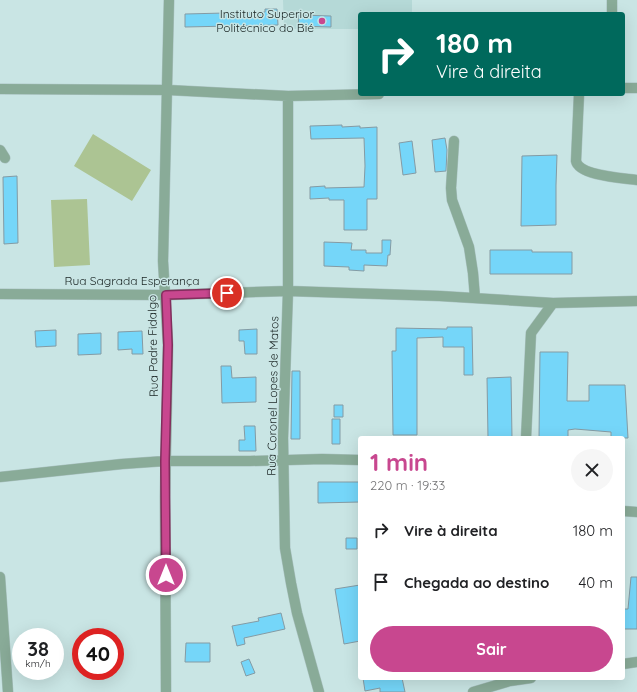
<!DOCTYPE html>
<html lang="pt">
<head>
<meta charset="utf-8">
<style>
  body { margin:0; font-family:Quicksand,sans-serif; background:#f6f6f6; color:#202124; height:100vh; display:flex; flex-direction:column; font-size:15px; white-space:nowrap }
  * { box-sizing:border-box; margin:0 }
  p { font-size:13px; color:#757577 }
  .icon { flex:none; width:22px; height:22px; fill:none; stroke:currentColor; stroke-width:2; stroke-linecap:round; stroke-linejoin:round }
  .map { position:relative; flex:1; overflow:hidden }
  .side { position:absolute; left:358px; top:436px; width:267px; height:244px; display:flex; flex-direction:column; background:#fff; border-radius:4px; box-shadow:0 4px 16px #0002 }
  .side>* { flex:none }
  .top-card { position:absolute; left:358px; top:12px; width:267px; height:84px; border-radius:4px; box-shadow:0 4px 16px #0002; background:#00695c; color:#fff; overflow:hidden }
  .speed { position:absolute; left:12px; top:628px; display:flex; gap:8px; font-size:20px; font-weight:700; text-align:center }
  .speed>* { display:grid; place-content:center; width:52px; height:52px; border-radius:50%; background:#fff; box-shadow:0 4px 16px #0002; line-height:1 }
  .speed small { font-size:10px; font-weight:400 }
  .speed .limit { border:6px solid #d22; background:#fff; color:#111 }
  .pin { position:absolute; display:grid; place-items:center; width:34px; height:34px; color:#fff; margin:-17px; border:2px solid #fff; border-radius:50%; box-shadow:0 1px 4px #0007 }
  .me { position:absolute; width:44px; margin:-22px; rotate:0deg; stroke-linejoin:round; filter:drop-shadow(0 0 3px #0008) }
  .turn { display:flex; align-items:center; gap:14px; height:84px; padding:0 12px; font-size:18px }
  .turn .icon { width:52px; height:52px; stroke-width:2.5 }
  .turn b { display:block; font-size:28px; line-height:34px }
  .round { display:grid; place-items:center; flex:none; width:42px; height:42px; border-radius:21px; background:#f6f6f6 }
  .summary { display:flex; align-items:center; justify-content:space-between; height:68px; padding:0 12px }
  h1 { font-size:24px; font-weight:800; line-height:30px; color:#c8478f }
  .button { display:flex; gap:8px; margin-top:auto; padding:8px 12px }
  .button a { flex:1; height:46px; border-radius:24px; background:#c8478f; color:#fff; font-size:16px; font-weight:800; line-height:46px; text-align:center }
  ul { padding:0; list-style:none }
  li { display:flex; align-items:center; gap:12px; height:52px; padding:0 12px }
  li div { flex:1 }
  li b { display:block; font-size:15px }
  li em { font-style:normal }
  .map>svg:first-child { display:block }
</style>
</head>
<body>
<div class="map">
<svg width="637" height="692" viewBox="0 0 637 692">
  <rect width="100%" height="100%" fill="#c9e5e4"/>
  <path fill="#b5d9d7" d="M283 0H412V14H360V29H284Z"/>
  <path fill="#acc493" d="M93 134 151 170 132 201 74 166Z
    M87 199 90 265 54 267 51 200Z"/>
  <path fill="#75d6f9" stroke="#849ba4" d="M265 9H277L278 25 185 27V14L265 12Z
    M299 15 331 16V27L298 26Z
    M342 125V127L360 126V128L377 127V199H367V230H344V200H329V198L310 199V187L325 186V188L364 187 365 166 364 138 311 139 310 126Z
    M445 138 447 150 446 171 435 172 432 140Z
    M412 141 416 173 403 175 399 143Z
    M557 155 556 185V225L521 226 522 156Z
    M17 176 18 243 4 244 3 177Z
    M382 240H391L390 255H388L387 266 364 265V271L349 270V267L324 266V242L352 243 351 250H366V253H382Z
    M490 250H532V252H572V274H490Z
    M447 327H472L473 375H464V347H443V337L417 338V435H393L392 351H396V328L447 329Z
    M257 329V354H245L244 341H239V330Z
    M56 330V346L36 347 35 331Z
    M142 331 143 354H132V349L118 350V332Z
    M101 333V354L78 355V334Z
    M540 352H568L567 401H589V385H625L628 438H611V432L575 429 568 430V438H539Z
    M221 366H231L232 378 256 377V402L222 403Z
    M292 371H300V439H291Z
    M511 377 512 438H488L487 378Z
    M334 405H343V417H334Z
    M332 419H340V444H332Z
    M244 426H255L256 451H239V440H245Z
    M318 482H360V502L318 503Z
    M346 538H357V549H346Z
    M631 577H637V629H623V609H628Z
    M360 585V641L344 644 335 589Z
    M281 613 285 629 244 638 245 644 237 646 232 626 259 621 258 618Z
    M186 643H210V662H185Z
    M249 659 255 673 246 676 241 662Z
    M363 678H402L405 692H380V688L365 691Z"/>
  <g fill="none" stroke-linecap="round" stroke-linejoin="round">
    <g stroke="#aac2c1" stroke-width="11">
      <path id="minor" d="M612 0V14
        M623 88H637
        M0 89 168 90 288 96 379 94
        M579 94 576 161C579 176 624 178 637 180
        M288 96V291L283 438 285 548 291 583 297 613 319 692
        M454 141 451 188 452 200 469 247 473 273 475 298
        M0 150 5 158
        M0 294 166 295 288 291 440 296 553 303
        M526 438 531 333 553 303 637 301
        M0 477 122 464 165 461H250L322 459 360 460
        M623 511 637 512
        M0 577 8 692
        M623 664 637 662
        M166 692 165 497 168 345 163 261 169 0
        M473 692 510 681 531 678"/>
    </g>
    <use href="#minor" stroke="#89ab98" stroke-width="10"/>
  </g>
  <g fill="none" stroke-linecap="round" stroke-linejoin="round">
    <g stroke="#822e5d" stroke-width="10">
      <path id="route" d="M166 575 165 461 168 345 166 295 227 293"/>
    </g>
    <use href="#route" stroke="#c8478f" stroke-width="7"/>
  </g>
  <circle fill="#c8478f" stroke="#c9e5e4" stroke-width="1.5" cx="322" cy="21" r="4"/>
  <g text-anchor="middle" stroke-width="3" stroke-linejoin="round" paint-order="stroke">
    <g font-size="12" fill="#1a2524" stroke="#c9e5e4" text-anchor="end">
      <text x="314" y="18">Instituto Superior<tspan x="314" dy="14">Politécnico do Bié</tspan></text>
    </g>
    <g font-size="12" fill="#1a2524" stroke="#c9e5e4">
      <text x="132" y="285">Rua Sagrada Esperança</text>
      <text transform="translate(153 346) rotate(-91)" y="4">Rua Padre Fidalgo</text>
      <text transform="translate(273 396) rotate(-89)" y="4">Rua Coronel Lopes de Matos</text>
    </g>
  </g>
</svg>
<div class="speed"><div>38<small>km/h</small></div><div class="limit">40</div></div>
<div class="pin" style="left:227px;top:293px;background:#d93025"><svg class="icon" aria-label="arrive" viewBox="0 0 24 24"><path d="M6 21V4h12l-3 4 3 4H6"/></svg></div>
<svg class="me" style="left:166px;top:575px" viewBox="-20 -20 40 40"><circle r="17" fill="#c8478f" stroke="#fff" stroke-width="3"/><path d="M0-11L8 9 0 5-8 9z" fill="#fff"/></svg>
<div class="top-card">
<div class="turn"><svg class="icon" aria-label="right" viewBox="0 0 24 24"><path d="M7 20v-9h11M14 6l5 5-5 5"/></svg><div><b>180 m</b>Vire à direita</div></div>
</div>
<section class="side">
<div class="summary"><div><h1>1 min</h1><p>220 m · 19:33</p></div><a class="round"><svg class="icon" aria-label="close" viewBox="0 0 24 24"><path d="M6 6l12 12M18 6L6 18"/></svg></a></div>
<ul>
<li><svg class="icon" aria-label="right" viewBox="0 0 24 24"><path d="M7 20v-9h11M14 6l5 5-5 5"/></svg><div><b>Vire à direita</b></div><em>180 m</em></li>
<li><svg class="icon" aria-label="arrive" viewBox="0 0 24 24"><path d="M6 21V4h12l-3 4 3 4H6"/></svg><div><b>Chegada ao destino</b></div><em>40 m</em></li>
</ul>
<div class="button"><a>Sair</a></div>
</section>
</div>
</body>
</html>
